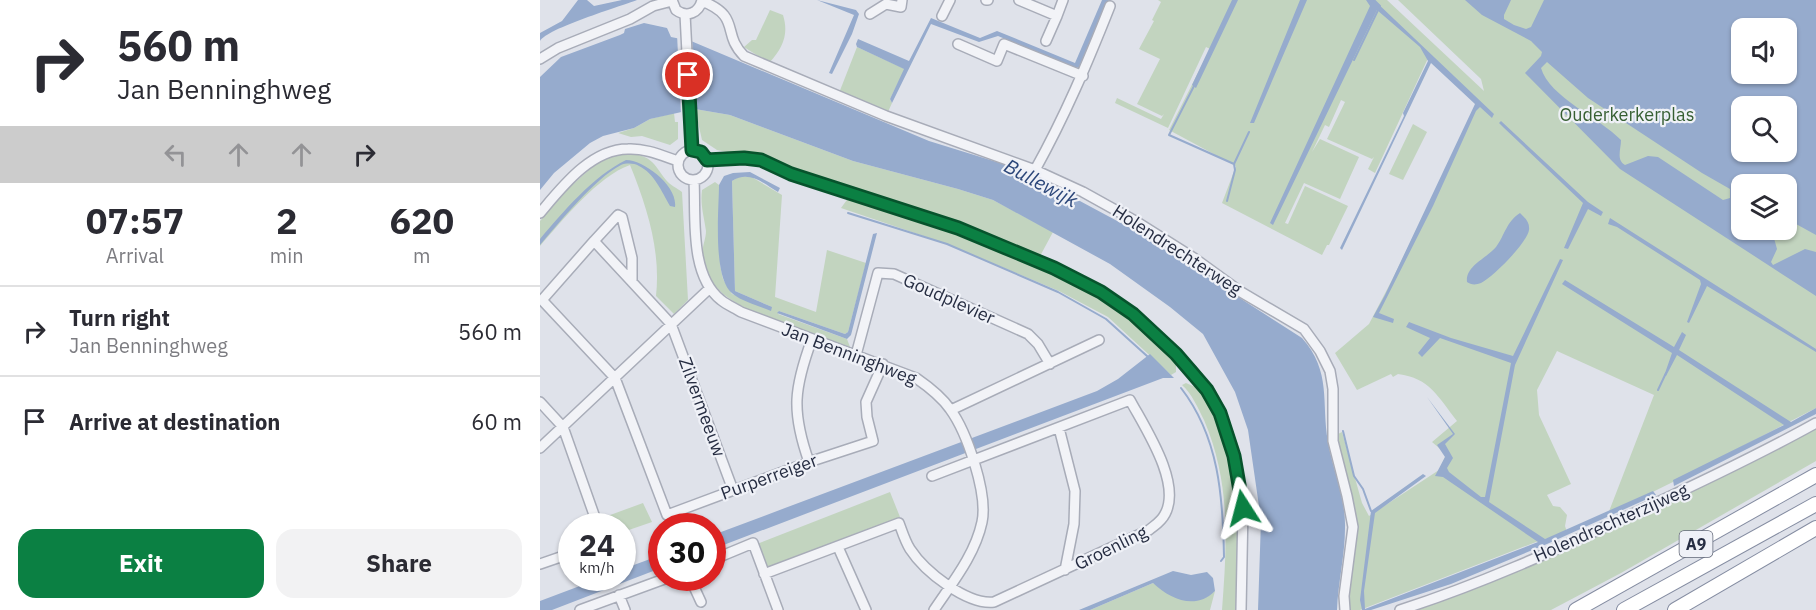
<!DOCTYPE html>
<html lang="en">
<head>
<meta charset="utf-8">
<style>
  body { margin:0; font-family:"IBM Plex Sans",sans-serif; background:#f2f2f3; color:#2b2b33; height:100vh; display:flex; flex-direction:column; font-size:22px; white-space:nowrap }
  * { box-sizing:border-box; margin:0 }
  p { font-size:20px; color:#7c7c81 }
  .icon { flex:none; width:33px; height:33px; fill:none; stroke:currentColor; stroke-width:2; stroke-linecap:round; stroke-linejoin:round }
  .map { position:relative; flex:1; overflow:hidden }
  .details { display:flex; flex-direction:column; background:#fff; width:540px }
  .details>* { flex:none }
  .banner { background:#fff; color:#2b2b33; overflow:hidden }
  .fabs { position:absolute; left:1191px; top:18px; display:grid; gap:12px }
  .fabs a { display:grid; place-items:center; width:66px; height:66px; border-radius:12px; background:#fff; box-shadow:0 2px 4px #0004; font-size:30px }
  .speed { position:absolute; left:18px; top:513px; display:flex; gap:12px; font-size:30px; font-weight:700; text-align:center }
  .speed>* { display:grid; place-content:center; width:78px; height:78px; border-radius:50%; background:#fff; box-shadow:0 2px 4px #0004; line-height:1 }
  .speed small { font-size:15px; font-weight:400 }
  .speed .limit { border:9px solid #d22; background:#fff; color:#111 }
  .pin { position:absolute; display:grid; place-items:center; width:51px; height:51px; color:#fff; margin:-26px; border:3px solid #fff; border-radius:50%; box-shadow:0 2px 6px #0007 }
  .me { position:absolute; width:66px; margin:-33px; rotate:351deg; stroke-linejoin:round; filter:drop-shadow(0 0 4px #0008) }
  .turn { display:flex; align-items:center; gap:21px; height:126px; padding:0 18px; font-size:27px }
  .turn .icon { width:78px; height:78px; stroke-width:2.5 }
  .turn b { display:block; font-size:42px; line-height:51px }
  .lanes { display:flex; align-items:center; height:57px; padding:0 18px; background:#0003; justify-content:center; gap:30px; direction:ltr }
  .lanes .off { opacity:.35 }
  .eta { display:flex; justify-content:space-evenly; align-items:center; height:102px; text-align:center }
  .eta b { font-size:36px; font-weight:800; line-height:42px }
  .button { display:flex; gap:12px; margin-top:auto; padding:12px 18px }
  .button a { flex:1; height:69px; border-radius:18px; background:#0b8043; color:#fff; font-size:24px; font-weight:800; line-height:69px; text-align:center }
  .button a+a { background:#f2f2f3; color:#2b2b33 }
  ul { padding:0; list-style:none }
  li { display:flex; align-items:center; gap:18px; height:90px; padding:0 18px; border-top:2px solid #e1e1e2 }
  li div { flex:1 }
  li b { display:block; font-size:22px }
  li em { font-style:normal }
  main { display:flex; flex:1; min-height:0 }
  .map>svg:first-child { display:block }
</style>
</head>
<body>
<main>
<section class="details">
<div class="banner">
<div class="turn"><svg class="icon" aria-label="right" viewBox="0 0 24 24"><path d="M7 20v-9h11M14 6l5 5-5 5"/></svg><div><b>560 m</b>Jan Benninghweg</div></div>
<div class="lanes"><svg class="icon off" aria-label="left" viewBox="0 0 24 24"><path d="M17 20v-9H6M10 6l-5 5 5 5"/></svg><svg class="icon off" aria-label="ahead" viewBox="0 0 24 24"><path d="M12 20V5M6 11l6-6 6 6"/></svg><svg class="icon off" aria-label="ahead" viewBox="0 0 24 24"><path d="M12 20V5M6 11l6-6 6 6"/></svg><svg class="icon" aria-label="right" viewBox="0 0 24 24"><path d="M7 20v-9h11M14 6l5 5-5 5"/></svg></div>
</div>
<div class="eta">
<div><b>07:57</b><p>Arrival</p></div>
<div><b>2</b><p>min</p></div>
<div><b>620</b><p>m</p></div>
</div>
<ul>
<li><svg class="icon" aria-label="right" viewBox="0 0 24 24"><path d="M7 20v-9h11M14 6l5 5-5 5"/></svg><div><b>Turn right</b><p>Jan Benninghweg</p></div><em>560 m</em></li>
<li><svg class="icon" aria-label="arrive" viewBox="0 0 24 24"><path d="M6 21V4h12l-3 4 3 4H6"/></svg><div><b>Arrive at destination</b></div><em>60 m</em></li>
</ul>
<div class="button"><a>Exit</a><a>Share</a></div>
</section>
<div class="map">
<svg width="1276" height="610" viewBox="0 0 1276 610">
  <rect width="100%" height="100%" fill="#dfe2ea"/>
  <path fill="#c2d4bf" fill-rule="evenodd" d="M618 0H847L944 91 941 79 858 0H1276V408L1139 479 1068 514 1114 395 1017 351 997 390 999 415 1031 484 1007 495 1013 506 1020 507 1027 515 1025 526 1027 532 996 542 820 610H810L808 601 814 536 794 436 802 432 822 503 829 516 899 470 905 457V453L892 442 917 421C898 397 890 378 858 374L853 377 851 374 817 390 795 353 829 324 853 278 938 103 889 56 835 173 828 169 834 157 832 159 787 139 805 102 801 100 789 127 785 125 772 152 780 139 819 157 800 199 764 183 745 223 748 224 765 186 808 206 789 245H787L782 255 682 203 696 166 629 130 670 49 666 47 628 128 575 103 577 98 621 119 624 114 622 116 597 104 620 59 599 49 614 21 612 20 621 2ZM1202 28H1246V74H1202ZM1202 106H1246V152H1202ZM1202 184H1246V230H1202Z
    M230 10 243 15C249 34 243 48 229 63L204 47 212 40H216Z
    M317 47 365 69 350 99 352 103 347 114 299 93Z
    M155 109 190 115 313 161 418 189 453 200 513 232 499 258 400 217 273 176 199 154 177 150 162 140Z
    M134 113 135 122H138V139L130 145 102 136 91 137 78 133 94 128 110 119Z
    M873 124 887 132 863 180 849 174Z
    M86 153C113 156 112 162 126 180 130 185 137 188 142 192L148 300 134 314 116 296C121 251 107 207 90 165 58 176 22 221 0 246V221L29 188 61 159Z
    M210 176 242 195 235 297 276 312 287 250 326 263 308 332 305 334 239 311 238 314 307 339 310 347C277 335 202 314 179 290 171 283 164 268 163 258 161 247 166 240 166 231 164 216 160 205 162 190L175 182 179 185 180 265 183 279 192 294 232 307 195 291 192 181 198 177Z
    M309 197 415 231 520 275 569 302 590 316 636 361V372L631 375 568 317 519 291 407 244 301 208Z
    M646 383 662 390 671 405 683 431 689 457 697 508V610H682C687 544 691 483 664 420 658 408 652 394 642 385Z
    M1276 425V461L1081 573 1011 610H866L969 572Z
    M350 492 360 517 225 568 217 544Z
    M103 503 112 522 83 532 82 526H66L62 518Z
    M613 583C635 596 653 610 675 591L670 610H550Z"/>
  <path fill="#96abcd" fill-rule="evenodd" d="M38 0H47L54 6 82 0H97C79 7 8 28 0 41V33L22 21Z
    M277 0 316 10 319 14 312 34 292 74 289 73 314 15Z
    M562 0H569L540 67 536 68 458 36 439 42 391 24 352 103 350 99 364 69 317 47 316 44 318 39 369 61 391 18 440 38 457 31 535 63Z
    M692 0H698L656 88 652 85Z
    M760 0H767L714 123H710Z
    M826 0H834L954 114 952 118 940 107 936 111 893 206 839 313 854 319 853 323 833 317 845 295 935 104 891 63 802 250 800 248 864 116 863 113 888 61 880 47 837 10 733 225 730 223 830 6Z
    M925 0H971L964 15V19L974 25 986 29 991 27 1004 0H1276V235L1247 219 1246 184H1202L1201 197 1198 198 1194 205 1201 211 1202 230 1232 231 1237 249 1231 262 1233 265 1265 249 1276 252V296L1080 169 985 73 1001 56 1002 52 991 41 942 15ZM1202 28H1246V74H1202ZM1007 62 1048 98 1162 173 1190 189V198L1183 200 1118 157 1108 156 1085 165C1076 160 1081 149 1081 140 1060 118 1009 97 1001 68ZM1202 106H1246V152H1202Z
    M104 23 127 28 131 37 151 41 389 141 460 163 497 178 594 230 762 338C792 372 781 402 788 442 793 471 806 499 805 528 805 555 798 583 797 610H718L721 520 708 430 695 392 663 334 630 307 570 264 453 200 418 189 313 161 190 115 155 109 110 119 94 128 63 136 50 143 14 173 0 190V77L21 57 80 35 84 33 85 29Z
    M961 121 1048 202 1063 212 1061 216 1048 209 1028 249 1024 248 1043 203 963 127 959 123Z
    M86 160C104 160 138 186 135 207L130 206C122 192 114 173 99 166 94 163 86 163 81 165 54 179 20 222 0 245V239C23 212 53 176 86 160Z
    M210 172 240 188 238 192C223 183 209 170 192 181L195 291 232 307 231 311C220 306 203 302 193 294 172 279 179 209 179 185L184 176 193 173Z
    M980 213C985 218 990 222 989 230 987 243 953 277 941 283 936 285 931 285 927 282 925 266 947 258 956 247 965 235 966 222 980 213Z
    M1070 218 1276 349V352L1167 286 1149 323 1147 322 1161 284 1160 280 1077 227 1068 224Z
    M337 233 311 335 307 339 237 313 239 311 305 334 308 332 333 234Z
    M1020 259 1023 260 975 365 949 502 1005 539 1113 491 1116 495 1007 544 911 584 831 610H822L820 600 831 511 883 474 886 476 835 513 824 591 825 609 998 542 903 477 895 476 905 457 897 445 913 434 887 397 915 434 905 444 913 458 907 468 909 472 941 497H945L971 363 900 338 882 357 878 353 890 338 866 327 869 322 911 338 973 356Z
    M1025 280 1134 347 1142 332 1146 335 1139 350 1251 422 1276 408V414L1134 486 1133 480 1244 425 1137 355 1126 376H1124L1132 353 1022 284Z
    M610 354 634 378H623L173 549V535L557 391 578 379Z
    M121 555V568L12 610H0V601L61 578H82L83 569Z
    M633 571 651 575 667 572 673 578 675 591C656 610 631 600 613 583L550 610H539Z"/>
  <path fill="#dfe2ea" d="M137 34 152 38 156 112 141 115Z"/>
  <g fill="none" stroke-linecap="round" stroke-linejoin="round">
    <path stroke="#96abcd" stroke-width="2" d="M814 60 840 6 834 0
      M655 84 629 135 694 164
      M687 201 695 170 694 164 709 132
      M308 213 407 244 518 292 566 319 607 356
      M641 388C679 437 683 497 684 557L681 561
      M1118 390 1126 373
      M803 431 814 476 823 489 831 511"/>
    <g stroke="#a8acb8" stroke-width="12">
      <path id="minor" d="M132 0 136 10C147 18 159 13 162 0
        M446 0H448
        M479 0 517 16 523 0
        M162 1C202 17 181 33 204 56L346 116 495 170 543 192 597 222 654 258 701 292 764 329 780 351 790 371 793 389V441L807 496 813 527 804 596 805 610
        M145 14 152 150
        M330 14 346 4 361 7 362 0
        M402 16 410 0
        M506 41 517 16
        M418 44 457 61 464 44 543 76
        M0 59 18 48 90 19 113 6 132 1
        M138 165a15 15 0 1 1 30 0a15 15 0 1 1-30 0Z
        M167 160 204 158 221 160 251 174 418 228 528 274 561 292 593 314 652 370 667 390 680 413 694 456 703 508 701 610
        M495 170C525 116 547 64 570 6
        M154 180C156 216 149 275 181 300 187 305 195 308 201 312L376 378C389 387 401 396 410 409 427 432 448 494 442 522 435 555 412 583 394 610
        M0 213C22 187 51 149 88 149 105 148 123 156 138 161
        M54 241 78 215 82 217 92 258V282
        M316 355 338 273 354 274 488 334 498 344 510 364
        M0 402 23 427 58 526
        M411 410 559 340
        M519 428 535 491 534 524 525 570
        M0 448 170 288
        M269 462C251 411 254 388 272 339
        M193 490 131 324 54 241 2 300 75 378 127 515 269 462 333 441 327 417 326 402 343 364
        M298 547 326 610
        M172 560 213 543 238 610
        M0 564 32 553
        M224 574 359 523C362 531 365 541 370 549 385 572 427 605 454 602L609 530C615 525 621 522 625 514 642 483 605 428 590 400L392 476
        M150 578 161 602
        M79 595 85 610
        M40 610 127 578
        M860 610C938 585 1014 551 1088 516 1151 487 1215 457 1276 423"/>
    </g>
    <g stroke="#858da2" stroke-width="16">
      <path id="highway" d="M1036 610 1276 475
        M1084 610 1276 504
        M1135 610 1276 528"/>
    </g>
    <use href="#minor" stroke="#f2f3f7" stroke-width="9"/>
    <use href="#highway" stroke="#fff" stroke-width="14"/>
  </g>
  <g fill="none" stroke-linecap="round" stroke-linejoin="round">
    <g stroke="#07532c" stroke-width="15">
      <path id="route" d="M148 75 152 150 161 152 167 160 204 158 221 160 251 174 418 228 514 268 561 292 593 314 636 354 667 390 680 413 694 456 703 508"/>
    </g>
    <use href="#route" stroke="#0b8043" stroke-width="10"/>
  </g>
  <g text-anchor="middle" stroke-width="4.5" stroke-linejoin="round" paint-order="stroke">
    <rect fill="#eff1f7" stroke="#626878" stroke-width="1.5" x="1139.5" y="531" width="33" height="26" rx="4.5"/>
    <g font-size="16" font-weight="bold" fill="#262d42">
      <text x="1156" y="550">A9</text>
    </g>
    <g font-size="18" fill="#365f32" stroke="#eff1f7">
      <text x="1087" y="121">Ouderkerkerplas</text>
    </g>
    <g font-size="18" fill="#262d42" stroke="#eff1f7">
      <text transform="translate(637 250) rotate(33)" y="6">Holendrechterweg</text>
      <text transform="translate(409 299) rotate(24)" y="6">Goudplevier</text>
      <text transform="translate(309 354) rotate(21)" y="6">Jan Benninghweg</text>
      <text transform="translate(162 407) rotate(70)" y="6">Zilvermeeuw</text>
      <text transform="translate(229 477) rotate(-20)" y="6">Purperreiger</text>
      <text transform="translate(1071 523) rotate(-24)" y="6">Holendrechterzijweg</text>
      <text transform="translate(571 548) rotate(-26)" y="6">Groenling</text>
    </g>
    <g font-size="20" font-style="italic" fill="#2c477a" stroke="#eff1f7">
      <text transform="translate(501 183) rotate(28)" y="7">Bullewijk</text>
    </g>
  </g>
</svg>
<div class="fabs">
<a><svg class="icon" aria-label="sound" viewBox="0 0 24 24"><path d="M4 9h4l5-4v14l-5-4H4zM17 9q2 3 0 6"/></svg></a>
<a><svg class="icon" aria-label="search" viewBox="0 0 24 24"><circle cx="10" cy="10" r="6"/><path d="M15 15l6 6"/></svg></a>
<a><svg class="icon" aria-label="layers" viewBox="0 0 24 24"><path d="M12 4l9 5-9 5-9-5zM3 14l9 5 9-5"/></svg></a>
</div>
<div class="speed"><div>24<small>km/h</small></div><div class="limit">30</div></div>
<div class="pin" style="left:148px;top:75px;background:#d93025"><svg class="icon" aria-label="arrive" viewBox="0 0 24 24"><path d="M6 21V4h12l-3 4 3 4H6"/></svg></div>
<svg class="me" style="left:703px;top:508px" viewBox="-20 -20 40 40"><path d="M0-17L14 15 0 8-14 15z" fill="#0b8043" stroke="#fff" stroke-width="4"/></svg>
</div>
</main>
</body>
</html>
